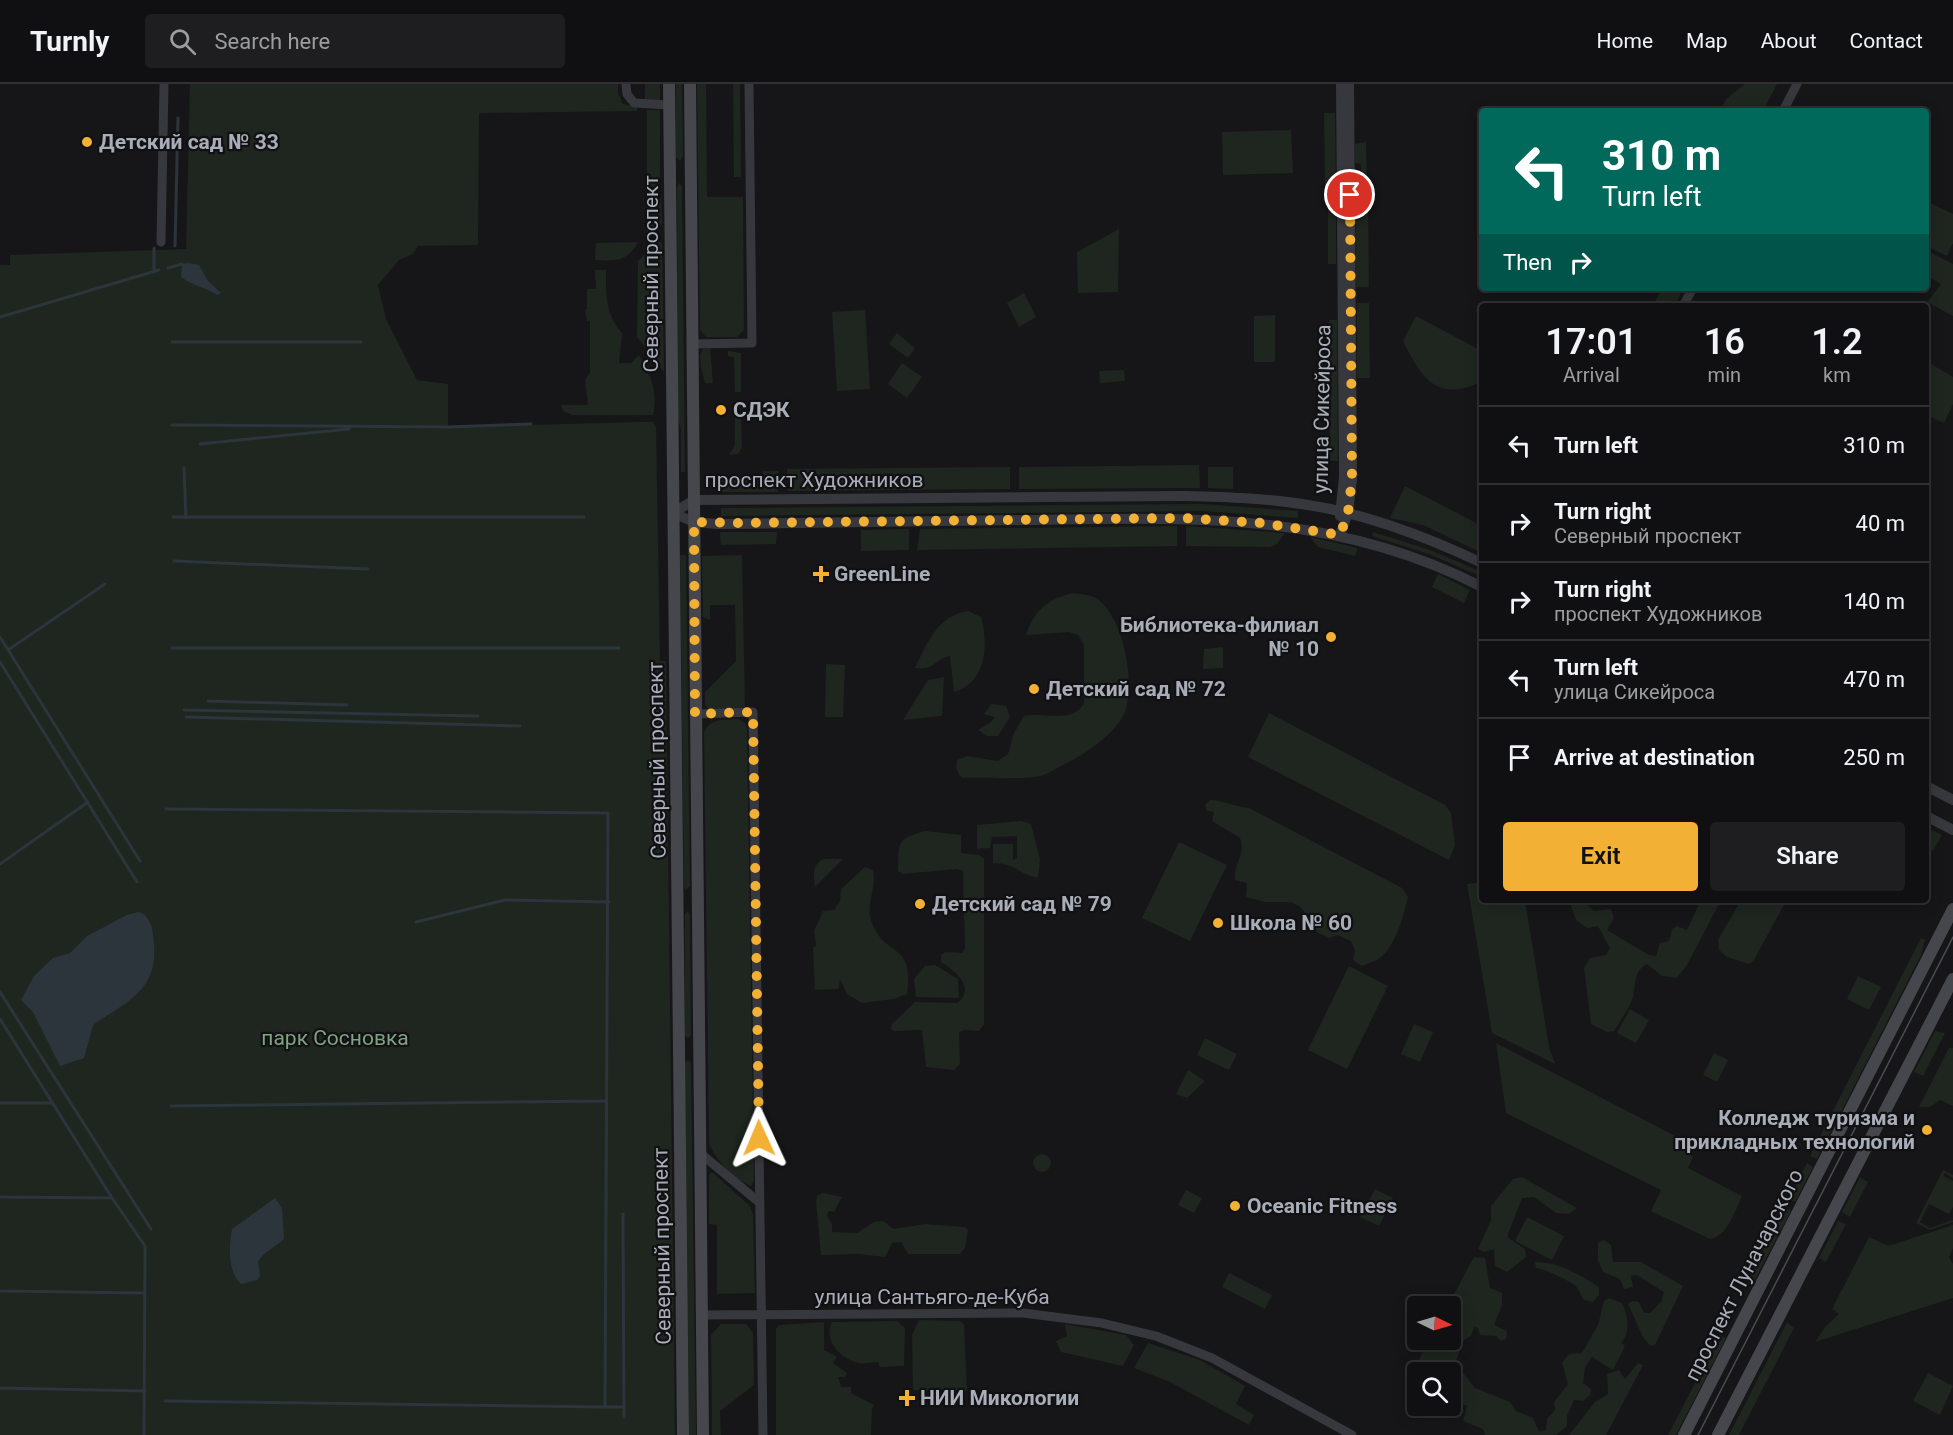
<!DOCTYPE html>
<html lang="en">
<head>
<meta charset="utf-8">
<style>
  body { margin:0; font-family:Roboto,sans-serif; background:#1e1e20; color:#f1f3f6; height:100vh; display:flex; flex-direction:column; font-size:22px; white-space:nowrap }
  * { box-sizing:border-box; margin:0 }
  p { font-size:20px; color:#9c9d9f }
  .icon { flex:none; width:33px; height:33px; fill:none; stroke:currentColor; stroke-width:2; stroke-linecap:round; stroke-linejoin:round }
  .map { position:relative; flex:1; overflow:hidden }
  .details { position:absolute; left:1479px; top:219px; width:450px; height:600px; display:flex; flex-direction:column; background:#101012; border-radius:6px; box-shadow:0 3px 15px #0003,0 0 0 2px #303032 }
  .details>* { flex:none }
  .banner { position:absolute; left:1479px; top:24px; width:450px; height:183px; border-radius:6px; box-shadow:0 3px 15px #0003,0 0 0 2px #303032; background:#00695c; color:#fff; overflow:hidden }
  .needle { width:39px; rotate:95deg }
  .tools { position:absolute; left:1407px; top:1212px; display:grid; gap:12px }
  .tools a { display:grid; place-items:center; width:54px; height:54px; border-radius:6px; background:#101012; box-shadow:0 3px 15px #0003,0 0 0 2px #303032; font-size:30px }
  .pin { position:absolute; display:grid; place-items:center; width:51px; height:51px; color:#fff; margin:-26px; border:3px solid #fff; border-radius:50%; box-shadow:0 2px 6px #0007 }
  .me { position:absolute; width:66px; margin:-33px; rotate:359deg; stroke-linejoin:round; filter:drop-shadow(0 0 4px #0008) }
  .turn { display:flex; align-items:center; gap:21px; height:126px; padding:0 24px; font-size:27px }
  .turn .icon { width:78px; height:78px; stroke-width:2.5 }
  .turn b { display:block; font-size:42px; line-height:51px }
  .then { display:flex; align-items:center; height:57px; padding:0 24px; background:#0003; gap:12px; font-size:22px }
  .eta { display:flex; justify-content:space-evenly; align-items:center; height:102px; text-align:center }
  .eta b { font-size:36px; font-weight:600; line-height:42px }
  .primary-button { display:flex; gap:12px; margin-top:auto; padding:12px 24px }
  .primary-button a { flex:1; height:69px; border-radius:6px; background:#f2b134; color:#111; font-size:24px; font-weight:600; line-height:69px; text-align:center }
  .primary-button a+a { background:#1e1e20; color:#f1f3f6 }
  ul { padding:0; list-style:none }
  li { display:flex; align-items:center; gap:18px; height:78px; padding:0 24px; border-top:2px solid #303032 }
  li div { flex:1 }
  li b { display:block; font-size:22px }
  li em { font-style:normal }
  header { display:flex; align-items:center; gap:36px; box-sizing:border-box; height:84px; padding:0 30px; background:#101012; border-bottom:2px solid #303032 }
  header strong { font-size:28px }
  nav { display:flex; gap:33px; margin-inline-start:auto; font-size:21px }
  .search { width:420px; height:54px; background:#1e1e20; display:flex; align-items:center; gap:15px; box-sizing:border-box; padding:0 21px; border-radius:6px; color:#9c9d9f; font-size:22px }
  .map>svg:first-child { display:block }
</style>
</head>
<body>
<header>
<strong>Turnly</strong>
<div class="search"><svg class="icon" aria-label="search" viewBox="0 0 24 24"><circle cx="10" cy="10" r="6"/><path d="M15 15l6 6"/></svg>Search here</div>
<nav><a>Home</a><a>Map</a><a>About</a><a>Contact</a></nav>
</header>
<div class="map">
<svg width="1953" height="1351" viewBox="0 0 1953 1351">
  <rect width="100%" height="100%" fill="#161618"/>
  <path fill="#1e261f" d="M190 0H618V9L623 20 637 23V27L479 29 478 161 418 162 413 170 399 176 378 201 386 235 417 296 448 300V343L640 338H653L656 343 660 577H666L675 1351H0V181H10V171L186 165Z
    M645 0H660V16H645Z
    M676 0H682L683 72 680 77 676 73Z
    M697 0H706L707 113H743L744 246 737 253H706L700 246Z
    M733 0H740L741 93H734Z
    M1745 0H1777L1763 27H1720L1726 15Z
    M647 26H660V103H647Z
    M1324 29H1335L1336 106 1325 108Z
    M1291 46 1293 89 1223 91 1222 48Z
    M1366 58 1367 107 1361 106V80L1355 79V60Z
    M679 99 682 102 685 388H681V345L678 336 677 102Z
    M1328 114 1336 118V180H1328Z
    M646 115H661L662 140 647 155Z
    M1363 115H1368L1369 203H1356V119Z
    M1926 117 1953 130V159L1947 172 1926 162Z
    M1119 145 1118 208 1078 209 1077 168Z
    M658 157 662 159 664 288 637 253 638 177Z
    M638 158C627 178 616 177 595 176L596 159Z
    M1926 166 1953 180V232L1927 218 1941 200 1926 192Z
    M595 186H606C606 211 605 229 622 249L619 279H631L639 271C651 292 658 307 653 331H572L563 327 561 321H588L585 296 590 288V237H587L585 225H587V205H596Z
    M1662 204H1680V212L1674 222H1653Z
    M1024 209 1036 233 1019 243 1007 219Z
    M1357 219H1369L1370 294H1357Z
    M865 226 870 305 837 307 832 228Z
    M1275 231V278H1254V232Z
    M1416 232 1482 267 1481 298C1436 319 1421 293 1403 257Z
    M1329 236H1337L1338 377H1330Z
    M897 249 915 264 908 274 889 260Z
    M710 264 713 299H705L701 283 700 271 703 265Z
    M728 267 741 269V308H735L734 273 728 272Z
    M1926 277 1953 293V320L1944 339 1926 331Z
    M902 279 922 293 907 314 888 300Z
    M1124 286 1125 297 1100 299 1099 287Z
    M735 334H741L742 364 738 370 729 371 735 361Z
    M1199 381 1200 404 1019 405V383Z
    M1010 383V405L788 407 787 385Z
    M1208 383H1233V405L1208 404Z
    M763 387H778V408H722L721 396H763Z
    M1405 402 1482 442V469L1423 441 1390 434Z
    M1203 420 1298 427V434L1203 427 721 432V424Z
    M1177 442V462L917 466 920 445Z
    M1186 442 1285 449 1277 460 1270 463 1186 462Z
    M909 445V466L861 467V446Z
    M720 448H777L776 460 721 461Z
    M1373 448 1430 466 1482 488V493L1429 470 1372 452Z
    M1310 453 1358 464 1355 472 1318 463Z
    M680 471H686L690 802 686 806 684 803Z
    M742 471 745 623 710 627 705 621V608L736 577 735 521H710V536L703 533 702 472Z
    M1438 490 1470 506 1464 519 1432 503Z
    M1073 509C1080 510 1090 511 1096 514 1124 531 1140 611 1120 637 1102 662 1073 676 1046 690 1034 697 979 693 963 694L959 691 956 684 957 676 967 672 998 677 1008 670 1014 649 1024 632C1043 628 1074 640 1084 619V561L1078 551 1069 548 1026 551C1034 526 1048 515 1073 509Z
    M968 527 981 533C989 561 986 599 954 608L950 572C934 575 935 587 915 584 928 558 937 532 968 527Z
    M1223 563V584L1203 585 1204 565Z
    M826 580 845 581 843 633H825Z
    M944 593 942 632 903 636 928 596Z
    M991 620 1006 622 1010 633 998 652H987L978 646 990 639 995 633 984 630Z
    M1269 629 1445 721 1451 729 1455 761 1449 776 1248 673Z
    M738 635 745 639 747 644 754 1097 751 1102C735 1097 714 1074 709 1059L704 649C709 634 724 636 738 635Z
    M1210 716C1222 716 1236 723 1249 724L1402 804 1408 813C1403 833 1396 861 1380 874 1375 878 1367 879 1362 882L1353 876 1355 866 1351 857 1337 851 1329 854 1317 848 1314 837 1299 822 1291 818H1265L1246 813 1247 799 1235 796C1233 780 1246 771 1240 754L1212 737 1214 728 1207 727 1205 721Z
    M1021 737 1031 740 1040 775 1038 794C1017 789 1015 779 993 779V760H1013V776L1017 774V752L992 753 990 764 977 765V741Z
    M1926 743 1942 751 1933 767 1926 764Z
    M925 747 961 751V769L979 771 984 775V940L979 947 965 946 959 948 960 980 954 986 926 983 922 946 894 947 891 945 892 940 915 918 958 919C976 903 954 886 941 878V871L945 868 962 869 965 865 963 787 957 785 903 790 898 787C899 758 896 755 925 747Z
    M1179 758 1227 781 1190 857 1142 834Z
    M823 775H843L815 803C814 791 811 782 823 775Z
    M865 783 873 786C877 802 866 821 871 836 883 875 915 855 907 910L894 915 862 919 847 910 840 895 839 905 815 906 813 863 816 862 814 847 823 827 834 826 840 817 841 805Z
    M1482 798V816H1525L1549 963 1555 980 1492 949 1467 800Z
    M1569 816H1582L1594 827 1611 825 1614 834 1607 846 1649 871 1656 872 1660 859 1669 857 1672 845 1677 842 1687 846 1701 816H1721L1687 881 1677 894 1662 892 1647 880C1633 887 1636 902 1633 913 1629 925 1620 937 1614 947L1607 948 1591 940 1584 884 1590 874 1606 871 1610 864 1598 842 1587 844 1576 836Z
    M1741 816 1786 817 1754 876 1749 880 1727 873 1719 866 1718 856Z
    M688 827 690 830 691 951 688 954 685 952V830Z
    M1921 854 1925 856 1921 871 1817 1075 1810 1072Z
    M935 881 958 895 959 914 916 913 914 895 925 882Z
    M1349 882 1388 902 1347 985 1308 966Z
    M1858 892 1881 903 1869 926 1847 915Z
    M1630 925 1649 936 1636 959 1617 949Z
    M1414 940 1433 948 1420 978 1401 970Z
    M1935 947 1945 949 1923 992 1914 988Z
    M1205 954 1237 970 1229 986 1197 971Z
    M1496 959 1681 1055 1693 1073 1688 1084 1742 1112C1735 1127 1728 1152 1710 1155L1651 1127 1661 1106 1506 1029Z
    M1949 964H1953V1022L1940 1016 1930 1023H1919Z
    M1714 969 1728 976 1717 998 1703 991Z
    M688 976 691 979 696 1351H689L685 979Z
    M1188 986 1205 997 1187 1014 1176 1010Z
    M1033 1079a9 9 0 1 1 18 0a9 9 0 1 1-18 0Z
    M1807 1079 1813 1083 1795 1118 1789 1115Z
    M1943 1086 1953 1091V1094L1945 1089 1943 1092 1953 1097V1123L1949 1130 1929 1120 1920 1138 1930 1144 1953 1136V1138L1930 1146 1916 1139Z
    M712 1088 750 1122 753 1131 755 1209 717 1210V1141L709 1140V1091Z
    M1522 1093 1577 1124 1569 1130 1556 1129 1534 1113 1522 1114 1507 1153 1525 1165 1526 1173 1507 1188 1495 1182 1494 1165 1484 1168 1478 1165 1491 1136V1122L1513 1095Z
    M1860 1093 1868 1098 1850 1133 1842 1128Z
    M1375 1105 1393 1114 1379 1142 1360 1133Z
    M1186 1106 1202 1114 1194 1129 1178 1121Z
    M823 1109 842 1113 834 1128 829 1127 827 1131 832 1141V1148L857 1149 874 1138 883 1137 894 1145 925 1140 965 1143 968 1146 965 1164 960 1170H908L901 1158 892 1159 885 1173 858 1170 821 1171 816 1118 817 1112Z
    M1785 1123 1791 1127 1752 1201 1747 1198Z
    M1527 1133 1564 1152 1552 1176 1515 1157Z
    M1838 1137 1846 1140 1826 1178 1819 1174Z
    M1953 1141V1164L1949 1173 1953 1180V1214L1815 1258 1825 1243 1839 1230 1832 1225 1869 1153 1888 1162Z
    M1604 1156 1611 1161 1613 1178H1641L1683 1202 1655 1261 1650 1262 1643 1253 1628 1220 1632 1217 1639 1218 1644 1229H1650L1661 1218 1664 1208 1637 1191 1631 1192 1633 1203 1624 1205 1620 1195 1603 1188 1598 1176V1159Z
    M1474 1173 1485 1174 1490 1204 1502 1209V1221L1494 1241 1507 1247 1506 1255 1501 1257 1496 1252 1480 1251 1478 1244 1474 1243 1471 1252 1464 1256 1451 1289 1422 1287 1418 1278 1428 1256H1450V1222H1446C1458 1206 1464 1190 1474 1173Z
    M1535 1178C1559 1178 1578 1190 1599 1203V1211L1593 1218 1584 1216C1581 1211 1578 1203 1573 1200 1565 1195 1543 1184 1536 1184Z
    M1229 1189 1272 1211 1265 1225 1222 1203Z
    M1609 1214 1622 1219C1628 1231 1631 1248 1621 1259L1625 1262 1613 1286 1592 1273 1585 1283 1583 1299 1591 1305 1590 1311 1583 1317 1574 1316 1567 1332V1342L1556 1351H1485L1483 1345 1463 1337 1467 1322 1457 1317 1451 1321V1292L1455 1295 1464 1290 1475 1304 1510 1318 1516 1327 1533 1334 1539 1347 1546 1346 1547 1335 1555 1326 1554 1318 1568 1300 1562 1279 1569 1270 1582 1269 1598 1241 1604 1217Z
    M919 1236 960 1237 964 1240 967 1307 913 1306 912 1251Z
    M897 1237 905 1244 904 1282 880 1283 878 1278C872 1278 864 1280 859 1279 840 1275 823 1256 832 1238Z
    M824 1238V1266L837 1273 833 1279 847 1289 845 1293H838L841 1303H851V1309L874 1321 872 1325 871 1351H776V1245L779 1241Z
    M1787 1238 1794 1244 1739 1351H1729Z
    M721 1240H746L753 1249 754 1301 720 1327 721 1351H712L711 1251Z
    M1065 1240 1126 1251 1134 1261 1123 1282 1061 1268 1056 1257 1067 1252Z
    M1720 1251 1726 1254 1676 1351H1668Z
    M1148 1259 1200 1276 1245 1302 1236 1320 1254 1331 1249 1341 1170 1298 1134 1284Z
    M1638 1279 1643 1281 1606 1351H1569L1595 1318 1608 1310 1607 1290 1619 1286 1625 1295Z
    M1928 1289 1953 1302 1940 1331 1913 1317Z"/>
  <path fill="#2c353c" d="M189 179 199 181 208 197 221 209 217 211C205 203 193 202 181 193L182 180Z
    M138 828 144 830C153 839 153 849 154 860 158 907 126 918 93 941L84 974 60 982 33 928 21 916 34 892 53 874 70 869 87 852 127 831Z
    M275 1114 282 1124 284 1155C275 1164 264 1167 258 1178L260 1192 257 1196 241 1200C227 1187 229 1162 232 1145Z"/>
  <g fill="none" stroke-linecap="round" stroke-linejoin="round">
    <path stroke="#2c353c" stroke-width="3" d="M175 162 178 34
      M168 184 182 180
      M154 188V164
      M0 233 159 186
      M172 258H361
      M172 341 448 343 531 340
      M200 360 349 345
      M184 384 186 434
      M173 433H584
      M174 477 368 485
      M0 553 140 777
      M172 564H619
      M8 566 105 500
      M0 578 137 798
      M208 617 347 621
      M184 626 478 632
      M186 633 520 642
      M166 725 608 729 605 1323H623
      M0 780 88 718
      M416 838 505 816 609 818
      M0 908 151 1145
      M0 935 112 1114 145 1162 144 1351
      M0 1019H52
      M171 1022 605 1017
      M0 1113 112 1114
      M623 1130 624 1333
      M0 1207 144 1209
      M0 1304 145 1307
      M165 1317 605 1323"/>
    <path stroke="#37383d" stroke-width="9" d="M626 0 627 10 634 19 669 21
      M1783 27 1797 0
      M161 158 164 0
      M1683 222 1693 204
      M692 260 752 259 749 0
      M695 630 753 628 763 1351
      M700 1069 760 1119
      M702 1231 1023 1229 1102 1239 1156 1252 1212 1274 1352 1351"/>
    <path stroke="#37383d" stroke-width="10" d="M673 429 694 416 1183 412C1224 413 1267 414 1308 421 1368 430 1427 453 1482 479
      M673 429 694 438 717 440C820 438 923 437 1026 436 1188 434 1332 426 1482 503
      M1340 432 1344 393 1341 0
      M1340 451 1348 429 1352 395 1349 0
      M1926 702 1953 716
      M1926 732 1953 746"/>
    <path stroke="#45474d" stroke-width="12" d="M669 0 683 1351
      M690 0 703 1351
      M1684 1351 1953 825
      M1718 1351 1953 895"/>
    <path stroke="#4a4c52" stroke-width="1.5" d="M1698 1351 1953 853"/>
  </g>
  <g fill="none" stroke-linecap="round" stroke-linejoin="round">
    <path stroke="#f2b134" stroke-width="10" stroke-dasharray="0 18" d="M759 1054 753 628 695 630 694 438 739 439 1182 434 1262 439 1340 451 1348 429 1352 395 1350 111"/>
  </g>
  <g fill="#f2b134" stroke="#111113" stroke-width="2">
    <circle cx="87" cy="58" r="6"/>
    <circle cx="721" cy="326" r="6"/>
    <path d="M818 481h6v6h6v6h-6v6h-6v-6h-6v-6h6z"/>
    <circle cx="1331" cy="553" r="6"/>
    <circle cx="1034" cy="605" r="6"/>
    <circle cx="920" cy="820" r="6"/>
    <circle cx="1218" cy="839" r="6"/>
    <circle cx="1927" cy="1046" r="6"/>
    <circle cx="1235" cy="1122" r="6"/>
    <path d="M904 1305h6v6h6v6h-6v6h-6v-6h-6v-6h6z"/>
  </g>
  <g text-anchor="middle" stroke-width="4.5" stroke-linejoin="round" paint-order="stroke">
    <g font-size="21" font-weight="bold" fill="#a8adb8" stroke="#111113" text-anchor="start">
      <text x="99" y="65">Детский сад № 33</text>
      <text x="733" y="333">СДЭК</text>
      <text x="834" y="497">GreenLine</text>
      <text x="1319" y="548" text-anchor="end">Библиотека-филиал<tspan x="1319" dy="24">№ 10</tspan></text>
      <text x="1046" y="612">Детский сад № 72</text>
      <text x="932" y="827">Детский сад № 79</text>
      <text x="1230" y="846">Школа № 60</text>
      <text x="1915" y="1041" text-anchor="end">Колледж туризма и<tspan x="1915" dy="24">прикладных технологий</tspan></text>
      <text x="1247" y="1129">Oceanic Fitness</text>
      <text x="920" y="1321">НИИ Микологии</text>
    </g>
    <g font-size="21" fill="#a8adb8" stroke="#111113">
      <text transform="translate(651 190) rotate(-90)" y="7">Северный проспект</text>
      <text transform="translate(1322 325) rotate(-89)" y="7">улица Сикейроса</text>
      <text x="814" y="403">проспект Художников</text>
      <text transform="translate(657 676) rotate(-91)" y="7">Северный проспект</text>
      <text transform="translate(662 1162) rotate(-91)" y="7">Северный проспект</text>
      <text transform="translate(1744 1191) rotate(-63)" y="7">проспект Луначарского</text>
      <text x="932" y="1220">улица Сантьяго-де-Куба</text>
    </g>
    <g font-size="21" fill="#7fa381" stroke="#111113">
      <text x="335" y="961">парк Сосновка</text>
    </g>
  </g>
</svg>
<div class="tools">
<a><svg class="needle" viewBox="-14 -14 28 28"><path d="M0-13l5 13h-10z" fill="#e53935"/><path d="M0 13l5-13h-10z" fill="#9c9d9f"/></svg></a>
<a><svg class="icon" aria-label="search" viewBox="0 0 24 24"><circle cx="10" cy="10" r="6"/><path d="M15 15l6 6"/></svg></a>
</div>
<div class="pin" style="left:1350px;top:111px;background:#d93025"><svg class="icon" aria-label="arrive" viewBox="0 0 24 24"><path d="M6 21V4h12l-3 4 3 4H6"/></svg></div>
<svg class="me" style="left:759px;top:1054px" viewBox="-20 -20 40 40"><path d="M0-17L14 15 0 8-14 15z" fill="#f2b134" stroke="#fff" stroke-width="4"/></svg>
<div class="banner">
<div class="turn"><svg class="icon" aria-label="left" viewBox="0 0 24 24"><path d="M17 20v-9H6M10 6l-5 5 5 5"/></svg><div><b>310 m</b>Turn left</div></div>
<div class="then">Then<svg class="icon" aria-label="right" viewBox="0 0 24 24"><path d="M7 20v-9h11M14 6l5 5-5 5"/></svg></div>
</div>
<section class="details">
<div class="eta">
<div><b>17:01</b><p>Arrival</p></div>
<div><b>16</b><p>min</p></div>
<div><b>1.2</b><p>km</p></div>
</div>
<ul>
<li><svg class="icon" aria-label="left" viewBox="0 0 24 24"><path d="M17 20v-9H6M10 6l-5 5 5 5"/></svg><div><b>Turn left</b></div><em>310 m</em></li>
<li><svg class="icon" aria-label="right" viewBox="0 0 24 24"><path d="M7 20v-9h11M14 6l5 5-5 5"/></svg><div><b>Turn right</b><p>Северный проспект</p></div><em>40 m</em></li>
<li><svg class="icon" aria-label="right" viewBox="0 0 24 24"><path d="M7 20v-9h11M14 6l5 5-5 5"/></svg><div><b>Turn right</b><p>проспект Художников</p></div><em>140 m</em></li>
<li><svg class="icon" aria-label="left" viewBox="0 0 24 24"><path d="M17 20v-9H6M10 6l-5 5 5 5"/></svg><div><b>Turn left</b><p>улица Сикейроса</p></div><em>470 m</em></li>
<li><svg class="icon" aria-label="arrive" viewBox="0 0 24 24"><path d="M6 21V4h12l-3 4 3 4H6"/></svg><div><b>Arrive at destination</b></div><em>250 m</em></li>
</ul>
<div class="primary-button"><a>Exit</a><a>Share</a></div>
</section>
</div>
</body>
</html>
